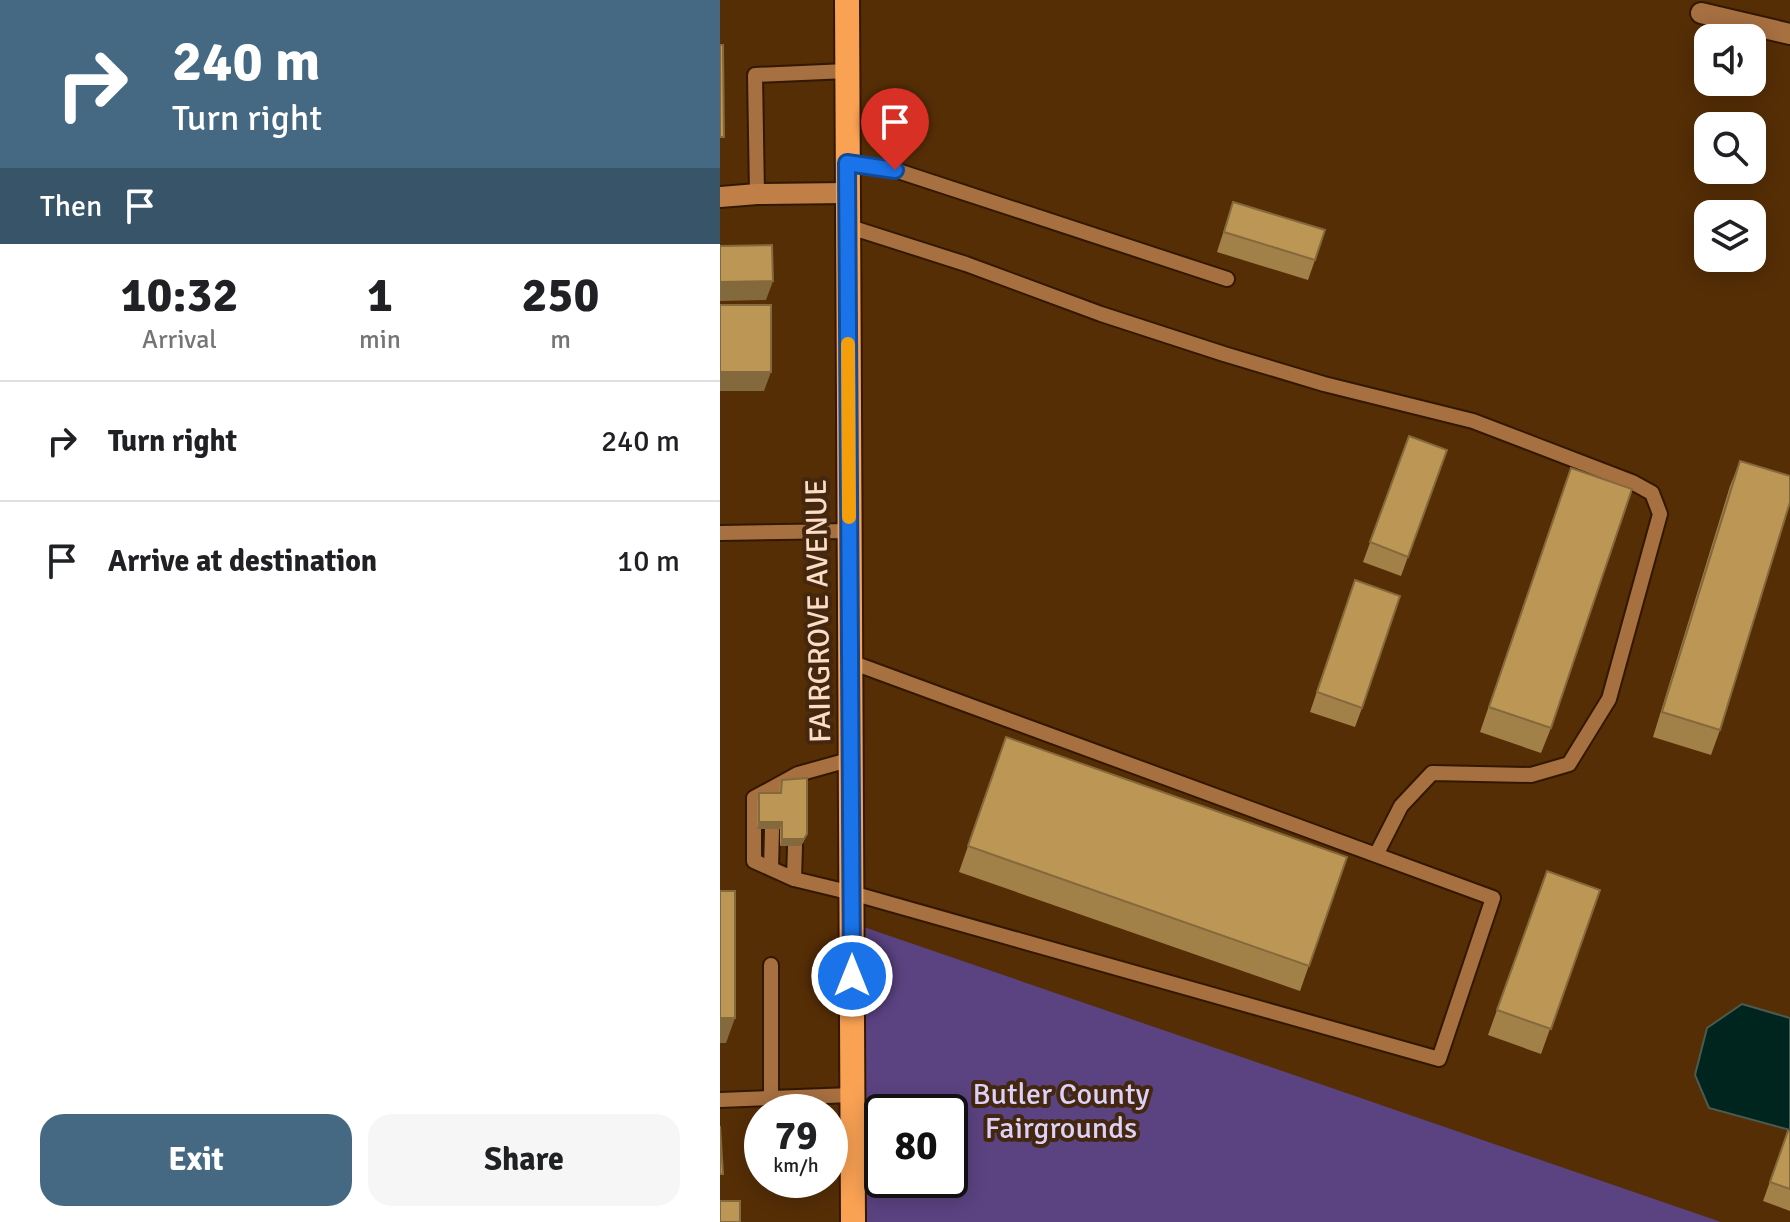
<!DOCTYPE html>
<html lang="en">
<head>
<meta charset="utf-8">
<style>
  body { margin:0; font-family:Signika,sans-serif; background:#f6f6f6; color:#202124; height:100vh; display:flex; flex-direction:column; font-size:30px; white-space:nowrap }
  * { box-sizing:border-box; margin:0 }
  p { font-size:26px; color:#757577 }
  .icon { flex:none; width:44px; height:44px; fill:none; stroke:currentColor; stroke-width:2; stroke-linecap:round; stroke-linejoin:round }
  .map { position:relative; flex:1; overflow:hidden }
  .details { display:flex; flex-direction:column; background:#fff; width:720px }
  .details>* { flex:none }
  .banner { background:#456982; color:#fff; overflow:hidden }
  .controls { position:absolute; left:974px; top:24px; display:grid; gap:16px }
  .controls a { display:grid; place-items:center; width:72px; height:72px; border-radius:16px; background:#fff; box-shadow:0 4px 20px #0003; font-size:40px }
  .speed { position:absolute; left:24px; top:1094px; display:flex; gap:16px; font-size:40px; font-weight:700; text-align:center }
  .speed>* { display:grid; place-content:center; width:104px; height:104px; border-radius:50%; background:#fff; box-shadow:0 4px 20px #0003; line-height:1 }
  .speed small { font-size:20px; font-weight:400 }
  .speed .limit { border:4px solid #111; border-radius:12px; background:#fff; color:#111 }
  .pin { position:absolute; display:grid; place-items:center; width:68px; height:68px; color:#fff; margin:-82px -34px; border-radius:50% 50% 50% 0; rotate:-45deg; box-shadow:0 0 8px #0007 }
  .pin .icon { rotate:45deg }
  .me { position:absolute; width:88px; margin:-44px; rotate:0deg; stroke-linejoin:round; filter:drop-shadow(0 0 6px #0008) }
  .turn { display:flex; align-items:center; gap:28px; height:168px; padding:0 40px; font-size:36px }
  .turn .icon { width:104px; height:104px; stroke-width:2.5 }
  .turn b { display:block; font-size:56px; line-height:68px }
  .then { display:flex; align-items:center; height:76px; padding:0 40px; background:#0003; gap:16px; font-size:30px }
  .eta { display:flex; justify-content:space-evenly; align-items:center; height:136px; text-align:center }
  .eta b { font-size:48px; font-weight:700; line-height:56px }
  .primary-button { display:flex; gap:16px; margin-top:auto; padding:16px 40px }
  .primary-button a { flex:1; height:92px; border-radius:24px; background:#456982; color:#fff; font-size:32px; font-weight:700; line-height:92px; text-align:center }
  .primary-button a+a { background:#f6f6f6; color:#202124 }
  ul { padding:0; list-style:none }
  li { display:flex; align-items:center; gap:24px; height:120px; padding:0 40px; border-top:2px solid #e0e0e0 }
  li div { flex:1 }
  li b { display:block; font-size:30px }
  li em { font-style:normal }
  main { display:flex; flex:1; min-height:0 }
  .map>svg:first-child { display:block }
</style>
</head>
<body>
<main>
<section class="details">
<div class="banner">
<div class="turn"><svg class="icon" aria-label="right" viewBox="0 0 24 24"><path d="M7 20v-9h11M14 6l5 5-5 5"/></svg><div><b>240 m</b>Turn right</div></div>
<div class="then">Then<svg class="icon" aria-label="arrive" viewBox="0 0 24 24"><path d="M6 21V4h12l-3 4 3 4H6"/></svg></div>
</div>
<div class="eta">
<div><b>10:32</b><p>Arrival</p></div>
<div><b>1</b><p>min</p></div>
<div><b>250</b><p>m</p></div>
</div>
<ul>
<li><svg class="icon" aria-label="right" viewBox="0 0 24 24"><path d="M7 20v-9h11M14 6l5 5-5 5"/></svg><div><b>Turn right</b></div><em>240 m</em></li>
<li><svg class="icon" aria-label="arrive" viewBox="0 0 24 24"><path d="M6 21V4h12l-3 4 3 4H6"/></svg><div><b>Arrive at destination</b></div><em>10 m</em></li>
</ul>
<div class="primary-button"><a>Exit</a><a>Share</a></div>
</section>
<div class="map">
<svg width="1070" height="1222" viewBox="0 0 1070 1222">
  <rect width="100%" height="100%" fill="#552e06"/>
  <path fill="#5b4382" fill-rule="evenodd" d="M132 923 1001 1222H133ZM162 1112H230V1180H162Z"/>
  <path fill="#00241e" stroke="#4c5b50" stroke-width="2" d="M1022 1004 1070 1018V1130L989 1108 975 1075 987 1028Z"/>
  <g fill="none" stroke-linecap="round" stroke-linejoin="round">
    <g stroke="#331800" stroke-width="18">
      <path id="lane" d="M127 163 175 170 507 279
        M37 194 35 75 127 71
        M127 226 246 264 381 314 504 354 604 384 753 421 912 482 932 493 940 514 889 699 849 764 811 775 712 773 681 806 656 855
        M0 533 130 531
        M78 774 132 759
        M75 846 74 879 132 893 719 1059 773 898 131 662
        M51 869 52 829
        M74 879 34 861V798L78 774 77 785
        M51 965V1098L132 1095
        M0 1100 51 1098"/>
    </g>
    <g stroke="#331800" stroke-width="24">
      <path id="street" d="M981 13 1070 34"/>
    </g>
    <g stroke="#331800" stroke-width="24">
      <path id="secondary" d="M0 197 37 194 127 193"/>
    </g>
    <g stroke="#331800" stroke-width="28">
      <path id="highway" d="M127 0 133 1222"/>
    </g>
    <use href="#lane" stroke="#a77041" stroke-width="14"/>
    <use href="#street" stroke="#a77041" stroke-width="20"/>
    <use href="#secondary" stroke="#c07f47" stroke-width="20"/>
    <use href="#highway" stroke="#faa254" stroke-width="24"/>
  </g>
  <path fill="#a28149" d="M513 202 595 260 588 280 497 252Z
    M689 436 727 450 681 576 643 562Z
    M1020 461 1000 730 991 755 933 737 1010 486Z
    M842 493 831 728 821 753 760 732Z
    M628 600 642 708 635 727 590 712Z
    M286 737 627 857 580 991 239 872Z
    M62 780 84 841 81 846H60V829H37V800L39 793H59V786Z
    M827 871 880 890 821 1054 768 1035Z
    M1068 1131 1070 1132V1211L1043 1201Z"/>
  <path fill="#84693c" d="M53 281 46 300 0 301V282Z
    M0 372H51L44 391H0Z
    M39 822H62L60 829H37Z
    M87 834 81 846H60L62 839Z
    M0 1018H15L6 1043H0Z"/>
  <path fill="#bc9655" stroke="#84693c" stroke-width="2" d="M0 45H3L4 137H0Z
    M513 202 605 230 595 260 504 232Z
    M52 245 53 281 0 282V246Z
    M0 305H51V372H0Z
    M689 436 727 450 688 557 650 542Z
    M1020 461 1070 476V502L1000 730 942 712Z
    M851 468 912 489 831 728 769 707Z
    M635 580 680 596 642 708 597 692Z
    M286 737 627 857 589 966 248 846Z
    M87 778V834L84 839H62V822H39V793H61L62 780Z
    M827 871 880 890 831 1029 777 1010Z
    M0 891H15V1018H0Z
    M0 1126 3 1174H0Z
    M1068 1131 1070 1132V1189L1050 1182Z
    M0 1201H20V1222H0Z"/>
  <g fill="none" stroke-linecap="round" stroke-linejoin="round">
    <g stroke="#114b97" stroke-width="20">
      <path id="route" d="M132 976 127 163 175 170"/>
    </g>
    <use href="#route" stroke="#1a73e8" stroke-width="14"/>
    <path stroke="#f59e0b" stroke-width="14" d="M128 344 129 517"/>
  </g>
  <g text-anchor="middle" stroke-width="8" stroke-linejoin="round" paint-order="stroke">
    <g font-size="30" fill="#fcdcc4" stroke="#43270e">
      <text transform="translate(98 611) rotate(-91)" y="10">FAIRGROVE AVENUE</text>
    </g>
    <g font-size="30" fill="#ded1f9" stroke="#43270e">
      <text x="341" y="1104">Butler County<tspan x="341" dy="34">Fairgrounds</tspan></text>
    </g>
  </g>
</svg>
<div class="controls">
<a><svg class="icon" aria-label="sound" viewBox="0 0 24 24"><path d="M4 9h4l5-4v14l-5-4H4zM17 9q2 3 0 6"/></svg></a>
<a><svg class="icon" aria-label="search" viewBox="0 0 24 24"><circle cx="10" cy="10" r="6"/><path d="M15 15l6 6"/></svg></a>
<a><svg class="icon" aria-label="layers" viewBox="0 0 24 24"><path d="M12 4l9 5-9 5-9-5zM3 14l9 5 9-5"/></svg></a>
</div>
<div class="speed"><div>79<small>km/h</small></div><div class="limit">80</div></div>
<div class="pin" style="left:175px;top:170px;background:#d93025"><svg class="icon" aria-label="arrive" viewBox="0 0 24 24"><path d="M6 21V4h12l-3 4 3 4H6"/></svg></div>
<svg class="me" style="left:132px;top:976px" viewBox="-20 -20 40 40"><circle r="17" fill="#1a73e8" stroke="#fff" stroke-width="3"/><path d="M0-11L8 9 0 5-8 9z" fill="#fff"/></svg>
</div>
</main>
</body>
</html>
